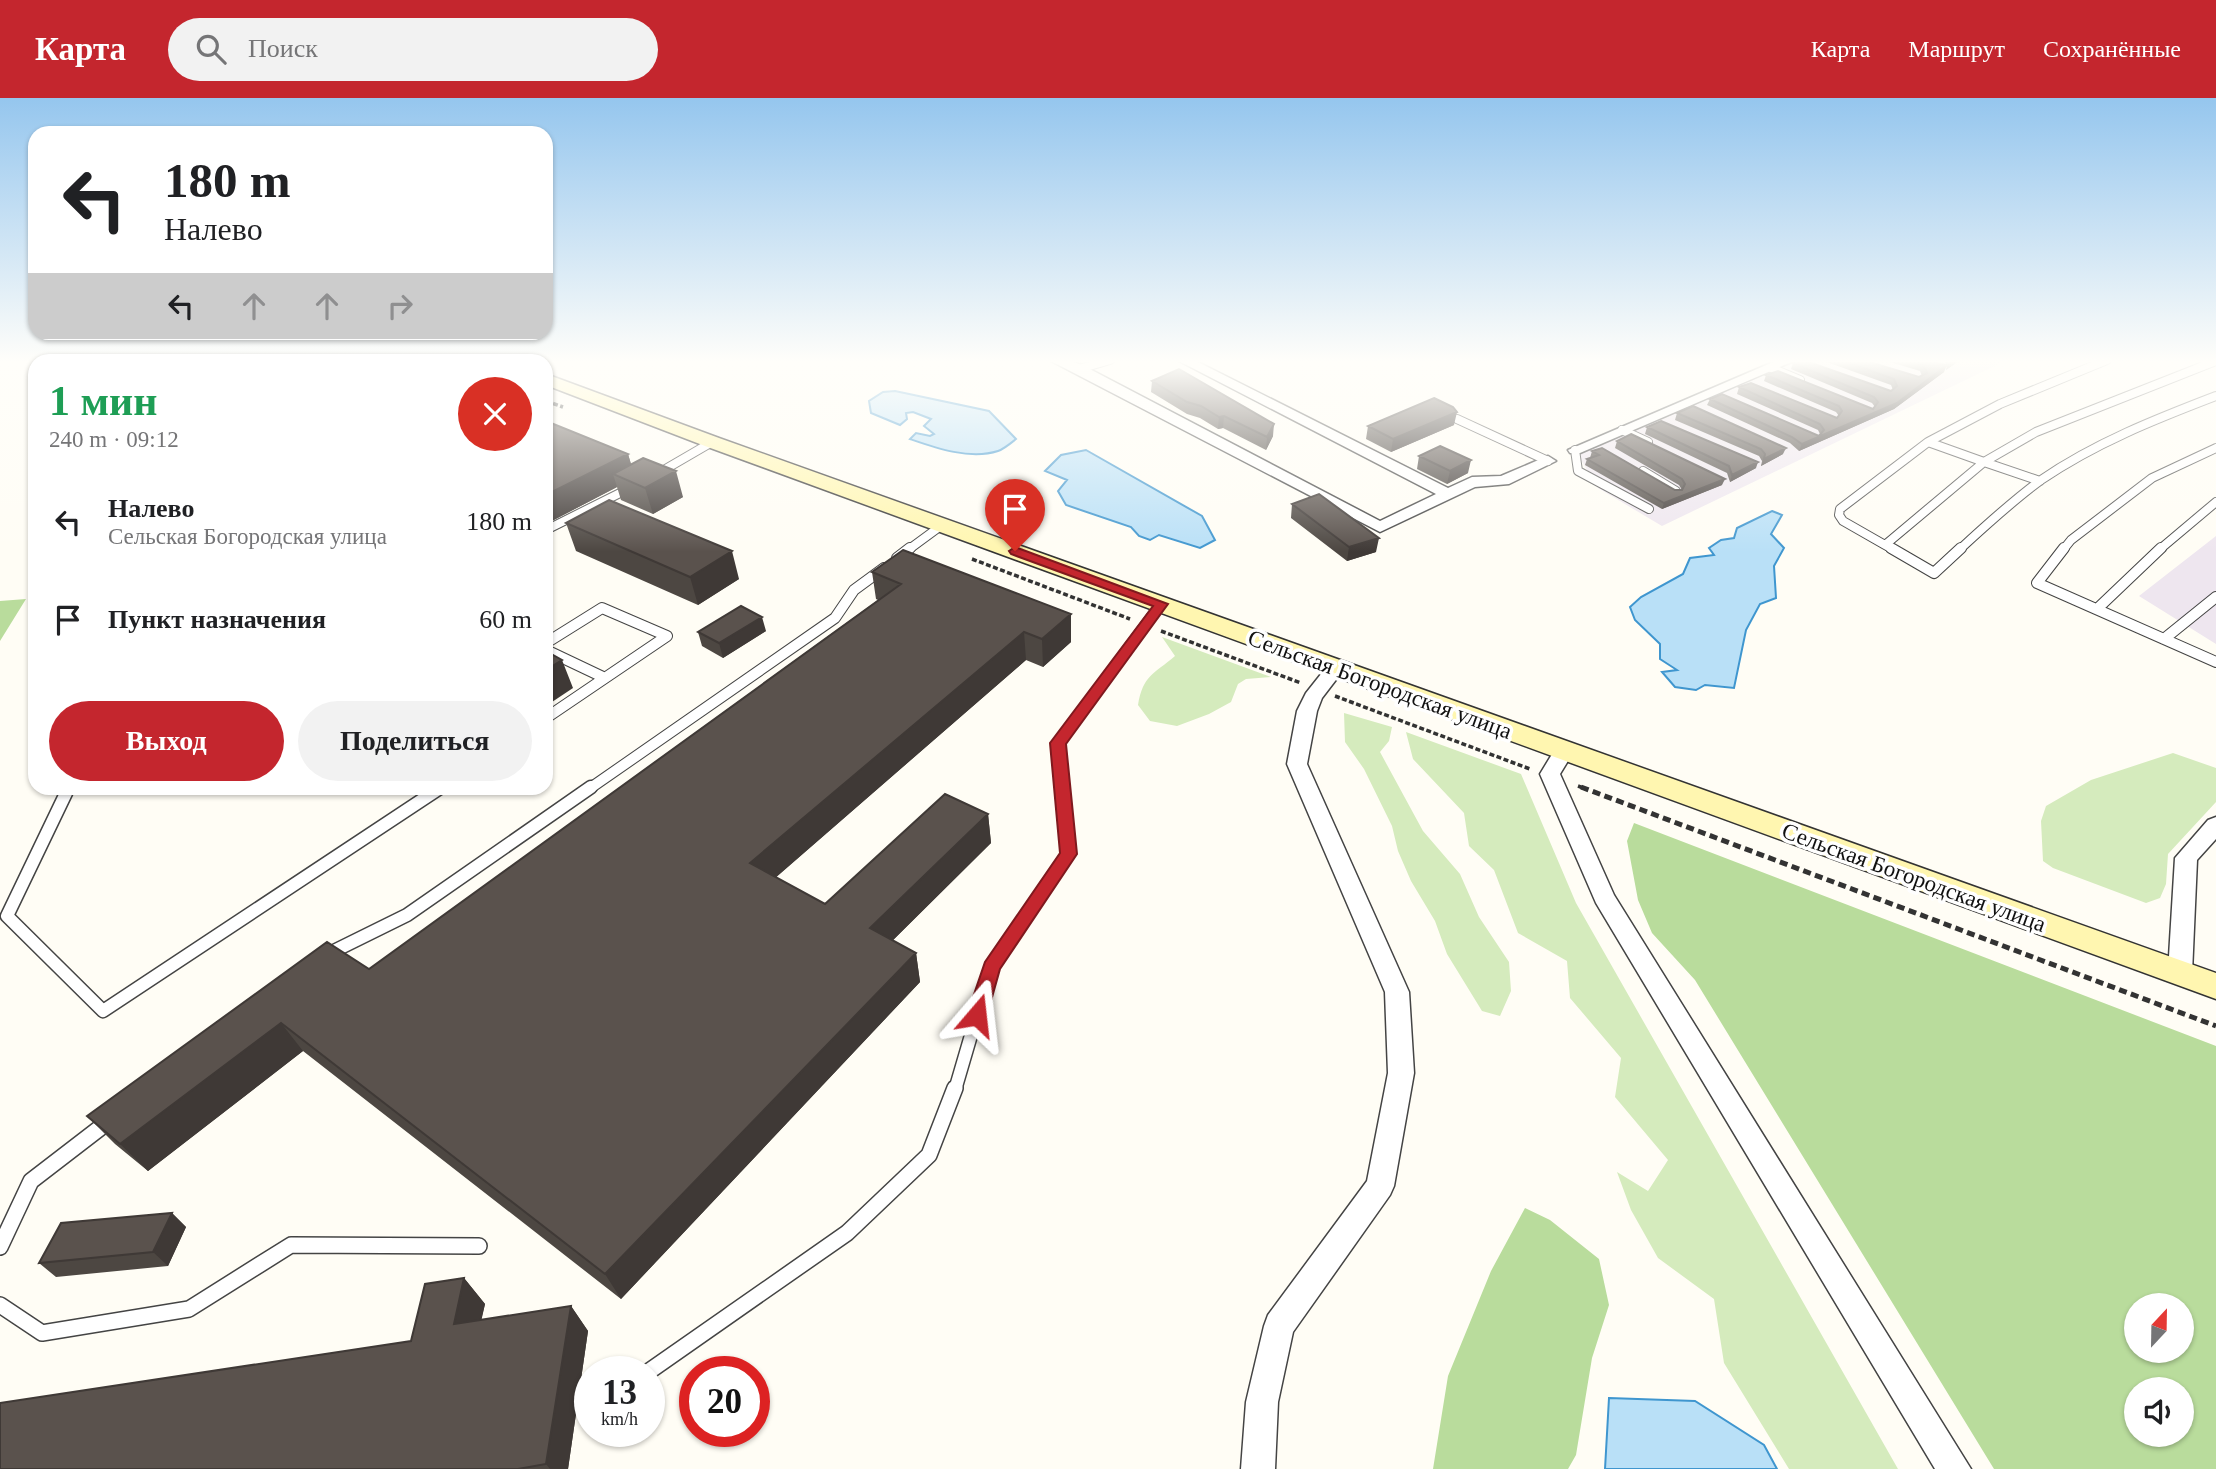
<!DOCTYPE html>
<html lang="ru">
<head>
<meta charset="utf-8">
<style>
  body { margin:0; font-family:Georgia,serif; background:#f2f2f2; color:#202124; height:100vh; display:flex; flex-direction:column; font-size:26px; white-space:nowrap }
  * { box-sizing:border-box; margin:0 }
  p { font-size:23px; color:#757577 }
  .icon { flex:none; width:38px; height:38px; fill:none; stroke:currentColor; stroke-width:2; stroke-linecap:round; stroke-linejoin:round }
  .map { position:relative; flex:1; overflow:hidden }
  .side { position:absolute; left:28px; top:256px; width:525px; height:441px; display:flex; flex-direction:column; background:#fff; border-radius:21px; box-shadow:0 2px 5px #0004 }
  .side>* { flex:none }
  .guide { position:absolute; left:28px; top:28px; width:525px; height:214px; border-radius:21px; box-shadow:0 2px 5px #0004; background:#fff; color:#202124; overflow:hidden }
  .needle { width:46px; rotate:22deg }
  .fabs { position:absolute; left:2124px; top:1195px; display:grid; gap:14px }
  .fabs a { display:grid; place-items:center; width:70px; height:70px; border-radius:50%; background:#fff; box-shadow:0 2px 5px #0004; font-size:35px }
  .speed { position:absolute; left:574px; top:1258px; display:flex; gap:14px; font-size:35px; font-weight:700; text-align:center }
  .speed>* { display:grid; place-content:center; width:91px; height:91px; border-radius:50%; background:#fff; box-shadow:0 2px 5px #0004; line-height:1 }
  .speed small { font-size:18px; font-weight:400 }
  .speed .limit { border:10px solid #d22; background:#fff; color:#111 }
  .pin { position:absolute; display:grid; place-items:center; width:60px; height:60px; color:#fff; margin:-72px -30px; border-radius:50% 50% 50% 0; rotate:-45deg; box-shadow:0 0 7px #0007 }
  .pin .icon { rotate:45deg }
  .me { position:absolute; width:77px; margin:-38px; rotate:17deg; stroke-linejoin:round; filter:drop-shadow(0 0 5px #0008) }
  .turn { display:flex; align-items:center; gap:24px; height:147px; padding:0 21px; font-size:32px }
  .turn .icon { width:91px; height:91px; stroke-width:2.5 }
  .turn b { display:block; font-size:49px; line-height:60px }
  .lanes { display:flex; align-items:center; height:66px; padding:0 21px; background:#0003; justify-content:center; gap:35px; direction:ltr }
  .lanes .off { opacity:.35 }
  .round { display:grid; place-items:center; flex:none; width:74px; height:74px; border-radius:37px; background:#f2f2f2 }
  .overview { display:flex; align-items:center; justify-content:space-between; height:119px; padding:0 21px }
  h1 { font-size:42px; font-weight:700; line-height:52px; color:#1e9e55 }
  .action { display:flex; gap:14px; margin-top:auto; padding:14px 21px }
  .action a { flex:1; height:80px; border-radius:42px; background:#c4262e; color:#fff; font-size:28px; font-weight:700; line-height:80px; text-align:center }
  .action a+a { background:#f2f2f2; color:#202124 }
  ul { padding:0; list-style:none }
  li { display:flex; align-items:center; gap:21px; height:98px; padding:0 21px }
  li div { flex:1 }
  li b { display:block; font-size:26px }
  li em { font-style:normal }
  header { display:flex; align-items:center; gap:42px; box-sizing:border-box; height:98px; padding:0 35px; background:#c4262e; color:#fff }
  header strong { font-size:33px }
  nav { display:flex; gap:38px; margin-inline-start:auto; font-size:24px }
  .search { width:490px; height:63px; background:#f2f2f2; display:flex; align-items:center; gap:18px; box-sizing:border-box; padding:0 24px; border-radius:38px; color:#757577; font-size:26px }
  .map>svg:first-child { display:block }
</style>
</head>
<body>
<header>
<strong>Карта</strong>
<div class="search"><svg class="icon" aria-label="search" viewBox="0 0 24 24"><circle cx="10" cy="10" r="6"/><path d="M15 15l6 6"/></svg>Поиск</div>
<nav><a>Карта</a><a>Маршрут</a><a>Сохранённые</a></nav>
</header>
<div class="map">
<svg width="2216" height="1371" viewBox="0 0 2216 1371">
  <rect width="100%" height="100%" fill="#fffdf5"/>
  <path fill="#eee6ef" d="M1789 262H2007L1662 428 1598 390 1575 352Z
    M2216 438V546L2139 498Z"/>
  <path fill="#d5ebbd" d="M1162 539 1271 579 1246 581 1238 586 1231 604 1209 616 1177 628 1150 623 1138 607C1143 577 1154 576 1175 558Z
    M1344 615 1392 629 1389 643 1380 654 1423 733 1460 776 1479 819 1509 864 1511 893 1500 918 1482 913 1447 856 1435 823 1411 783 1398 753 1392 728 1364 671 1345 644Z
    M1406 634 1521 676 1576 805 1898 1371H1789L1724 1265 1714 1201 1658 1160 1631 1112 1617 1074 1648 1093 1668 1062 1615 999 1621 960 1570 900 1567 863 1518 835 1494 772 1469 748 1464 715 1413 661Z
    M2173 655 2216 670V704L2168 756 2166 786 2160 800 2146 805 2053 770 2043 763 2041 723 2046 708 2091 682Z"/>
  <path fill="#b9dc9c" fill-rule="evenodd" d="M26 501 0 543V503Z
    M1634 725 2216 948V1371H1994L1695 882 1652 835 1638 802 1627 743ZM2137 1208H2182V1253H2137ZM2137 1292H2182V1337H2137Z
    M1525 1110 1550 1122 1599 1161 1609 1207 1592 1260 1576 1357 1568 1371H1433L1448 1278 1491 1173Z"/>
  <path fill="#b9e0f7" stroke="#3f96cf" stroke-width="2" d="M895 293 989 313 1016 341C1011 345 1004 351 998 353 970 362 936 350 910 341L916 335 930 338 934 336 924 328 931 321 913 314 906 315 907 321 900 327 871 315 869 303 883 294Z
    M1086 352 1202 418 1215 442 1200 450 1159 437 1150 442 1139 438 1131 429 1066 407 1058 393 1067 382 1045 373 1061 357Z
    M1772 413 1782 417 1771 436 1784 450 1774 468 1776 500 1760 506 1746 532 1734 590 1705 587 1696 592 1675 589 1662 574 1677 572 1660 561V546L1635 522 1630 509 1641 499 1683 476 1690 460 1714 457 1709 450 1721 442 1734 440 1737 430Z
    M1609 1300 1695 1303 1764 1347 1777 1371H1605Z"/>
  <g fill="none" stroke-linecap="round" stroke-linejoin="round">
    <g stroke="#444" stroke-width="10">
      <path id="service-far3" d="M1771 270 1800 282
        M1079 271 1110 262
        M1457 321 1548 363
        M1622 332 1648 344
        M1928 344 2000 306 2107 262
        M1928 344 1984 364 1885 447 1843 423 1839 417 1840 411Z
        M1575 352 1578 373 1649 411
        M1643 373 1676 393
        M657 376 712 344
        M2040 383 1984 364 2036 334 2216 263
        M546 432 630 390
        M1885 447 1894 452
        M908 452 942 427
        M1959 452C1985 428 2012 403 2041 382 2095 345 2156 321 2216 298
        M2063 452 2071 442 2152 380 2216 350
        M2159 452 2216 404"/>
    </g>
    <g stroke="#444" stroke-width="12">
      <path id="service-far2" d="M1891 450 1934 475 1961 450
        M2064 450 2037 485 2216 564
        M897 460 910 450
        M2097 511 2161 450
        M2164 541 2216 499
        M546 545 602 510 667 538 605 580 546 552
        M546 620 605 580
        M68 691 71 690
        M589 691 835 520 854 492 884 470
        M1062 691 1058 645 1161 506"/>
    </g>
    <g stroke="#444" stroke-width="15">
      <path id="service-far1" d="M71 690 68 691 7 818 103 913 440 690
        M328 856 407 817 591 689
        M955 992 991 869 1068 756 1062 689"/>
    </g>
    <g stroke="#444" stroke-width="18">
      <path id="service" d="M0 1149 31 1083 109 1023
        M0 1207 42 1235 189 1211 291 1147 479 1148
        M648 1274 847 1135 929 1057 955 990"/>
    </g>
    <g stroke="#444" stroke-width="3">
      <path id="minor" d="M1049 262H1068L1084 268 1380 423 1436 396 1177 262H1194L1448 390 1472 379 1501 378 1543 360 1548 358 1556 363 1509 386 1475 389 1380 434Z
        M1778 262H1796L1580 355H1570L1568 352Z
        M1336 564 1345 570 1322 600 1317 613 1307 666 1409 894 1414 975 1394 1088 1390 1097 1293 1234 1278 1304 1275 1371H1241L1246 1304 1264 1228 1268 1217 1367 1083 1388 975 1385 894 1287 666 1297 613 1306 595 1329 566Z
        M1564 646 1571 648 1574 653 1560 676 1614 797 1971 1371H1935L1596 805 1540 676 1557 648Z
        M2216 719V741L2197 762 2192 875 2189 882 2180 885 2171 882 2168 875 2175 760 2208 722Z"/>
    </g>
    <g stroke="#333" stroke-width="3">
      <path id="secondary" d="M546 276 719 340 2216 875V901L705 348 546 287Z"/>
    </g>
    <path stroke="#333" stroke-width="3.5" stroke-dasharray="5 2.5" stroke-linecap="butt" d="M546 303 563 309
      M972 461 1130 521
      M1161 533 1301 585
      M1335 598 1530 671
      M1578 688 1586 691"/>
    <path stroke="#333" stroke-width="5" stroke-dasharray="8 4.5" stroke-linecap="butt" d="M1581 689 2216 928"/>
    <use href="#service-far3" stroke="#fff" stroke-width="8"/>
    <use href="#service-far2" stroke="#fff" stroke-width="10"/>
    <use href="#service-far1" stroke="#fff" stroke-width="12"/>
    <use href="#service" stroke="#fff" stroke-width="15"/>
    <use href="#minor" fill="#fff" fill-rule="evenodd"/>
    <use href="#secondary" fill="#fff6b0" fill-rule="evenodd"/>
  </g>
  <path fill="#4d4742" d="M1821 262H1863L1919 279 1922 278 1920 273 1883 262H1923L1944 274 1894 311 1799 353 1790 345 1707 307 1710 301 1819 338 1820 336 1818 332 1737 296 1739 289 1837 320 1839 318 1836 314 1764 283 1766 277 1873 311 1875 309 1872 305 1791 271 1793 265 1891 293 1893 292 1891 287Z
    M1943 262H1960L1946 272 1947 267Z
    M1152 283 1273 338 1266 352 1223 330 1218 331 1200 320 1187 316 1151 294Z
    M1677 315 1783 356 1761 368 1762 363 1759 358 1675 322Z
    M546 323 628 356 631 366 683 399 653 416 621 402 617 389 546 426Z
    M1454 327 1391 354 1366 341 1368 328Z
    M1647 329 1756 370 1730 384 1727 375 1645 336Z
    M1617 343 1722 387 1662 411 1585 367 1587 361 1590 360 1592 353 1675 392H1682L1679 387 1615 350Z
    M1419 358 1468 375 1447 386 1417 371Z
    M1292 406 1376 454 1347 463 1291 420Z
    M566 425 739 481 698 507 576 453Z
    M872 474 1071 516V544L1043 569 1026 562 776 779 825 806 988 716 991 745 892 843 916 855 920 884 621 1201 303 953 148 1073 115 1046 87 1018 369 871 878 502 876 501Z
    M766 533 723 560 702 548 698 534Z
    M172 1115 186 1129 168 1168 56 1179 39 1165Z
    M464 1180 485 1206 481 1222 571 1208 588 1233 568 1371H0L411 1243Z"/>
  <path fill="#3f3936" d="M1955 262H1960L1946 272 1949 266Z
    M1947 267 1944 274 1894 311 1799 353 1802 346 1897 305Z
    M1457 314 1454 327 1391 354 1393 341Z
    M1224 318 1223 330 1218 331 1219 319Z
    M1274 326 1273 338 1266 352 1267 339Z
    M1786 350 1783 356 1761 368 1764 361Z
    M628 356 635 380 613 376 617 389 546 426V397Z
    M1471 362 1468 375 1447 386 1450 373Z
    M1758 364 1756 370 1730 384 1732 377Z
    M676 373 683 399 653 416 645 390Z
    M1725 381 1722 387 1662 411 1664 405Z
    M1379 440 1376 454 1347 463 1349 449Z
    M732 453 739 481 698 507 690 479Z
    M1071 516V544L1043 569 1042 541Z
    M762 519 766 533 723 560 719 545Z
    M1024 534 1026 562 759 794 750 765Z
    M562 562 573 590 546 608V572Z
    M988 716 991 745 876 859 870 830Z
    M916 855 920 884 621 1201 605 1176Z
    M281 925 303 953 148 1073 120 1046Z
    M172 1115 186 1129 168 1168 153 1154Z
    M464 1180 485 1206 475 1251 454 1226Z
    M571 1208 588 1233 568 1371H550L546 1366Z"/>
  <path fill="#5a524d" stroke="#3f3936" stroke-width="2" d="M1799 262H1803L1891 293 1897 288 1894 281 1841 262H1863L1919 279 1927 275 1923 267 1907 262H1923L1947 267 1897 305 1802 346 1792 339 1710 301 1722 296 1819 338 1824 332 1820 326 1739 289 1751 285 1837 320 1842 313 1839 308 1766 277 1778 273 1873 311 1878 304 1874 299 1793 265Z
    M1179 271 1274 326 1267 339 1224 318 1219 319 1201 308 1187 304 1152 283Z
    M1434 300 1453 309 1457 314 1393 341 1368 328Z
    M1693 308 1786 350 1764 361 1765 356 1761 351 1677 315Z
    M546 323 628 356 546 397Z
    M1661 323 1758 364 1732 377 1729 368 1647 329Z
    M1631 336 1725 381 1664 405 1587 361 1599 357 1592 353 1602 350 1675 392H1682L1685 386 1682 381 1617 343Z
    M1440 348 1471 362 1450 373 1419 358Z
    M643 360 676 373 645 390 613 376Z
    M1319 396 1379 440 1349 449 1292 406Z
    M609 402 732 453 690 479 566 425Z
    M903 452 1071 516 1042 541 1024 534 750 765 825 806 945 696 988 716 870 830 916 855 605 1176 281 925 120 1046 87 1018 327 844 369 871 901 486 872 474Z
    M741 508 762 519 719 545 698 534Z
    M546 553 562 562 546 572Z
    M172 1115 153 1154 39 1165 61 1125Z
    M464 1180 454 1226 571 1208 546 1366 518 1371H0V1305L411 1243 425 1186Z"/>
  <linearGradient id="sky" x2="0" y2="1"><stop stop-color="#95c6ee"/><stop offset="0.58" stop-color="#fffefa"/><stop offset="1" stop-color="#fffefa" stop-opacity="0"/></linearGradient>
  <rect width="2216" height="454" fill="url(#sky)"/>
  <path fill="#c4262e" stroke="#7f191e" stroke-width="2" d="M1015 449 1168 506 1066 646 1077 756 1000 871 987 917 984 922 977 924 970 922 967 917 985 864 1060 755 1050 645 1153 508 1011 456 1009 453Z"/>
  <g text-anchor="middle" stroke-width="7" stroke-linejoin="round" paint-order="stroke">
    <g font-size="23" fill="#111" stroke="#fff">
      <text transform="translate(1380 586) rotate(20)" y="8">Сельская Богородская улица</text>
      <text transform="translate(1914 779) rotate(20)" y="8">Сельская Богородская улица</text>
    </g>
  </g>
</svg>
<div class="fabs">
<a><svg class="needle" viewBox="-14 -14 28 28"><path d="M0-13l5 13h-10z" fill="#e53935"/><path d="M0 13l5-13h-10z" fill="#757577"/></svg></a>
<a><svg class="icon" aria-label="sound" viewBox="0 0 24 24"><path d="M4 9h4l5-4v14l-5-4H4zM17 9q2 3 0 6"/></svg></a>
</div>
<div class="speed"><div>13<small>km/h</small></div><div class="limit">20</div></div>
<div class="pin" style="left:1015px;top:453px;background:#d93025"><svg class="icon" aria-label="arrive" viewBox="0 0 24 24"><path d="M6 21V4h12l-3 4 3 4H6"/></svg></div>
<svg class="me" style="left:977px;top:917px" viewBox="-20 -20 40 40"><path d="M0-17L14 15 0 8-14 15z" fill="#c4262e" stroke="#fff" stroke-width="4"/></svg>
<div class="guide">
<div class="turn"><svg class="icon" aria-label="left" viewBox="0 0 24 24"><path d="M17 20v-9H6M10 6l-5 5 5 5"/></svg><div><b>180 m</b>Налево</div></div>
<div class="lanes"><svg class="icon" aria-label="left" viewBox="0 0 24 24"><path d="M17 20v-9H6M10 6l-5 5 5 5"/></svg><svg class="icon off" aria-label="ahead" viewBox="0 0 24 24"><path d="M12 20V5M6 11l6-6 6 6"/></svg><svg class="icon off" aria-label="ahead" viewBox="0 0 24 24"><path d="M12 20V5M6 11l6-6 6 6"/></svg><svg class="icon off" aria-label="right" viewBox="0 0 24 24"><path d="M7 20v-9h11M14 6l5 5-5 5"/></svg></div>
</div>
<section class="side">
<div class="overview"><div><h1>1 мин</h1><p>240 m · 09:12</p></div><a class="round" style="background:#d93025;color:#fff"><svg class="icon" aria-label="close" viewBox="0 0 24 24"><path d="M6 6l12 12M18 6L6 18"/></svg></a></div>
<ul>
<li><svg class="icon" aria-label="left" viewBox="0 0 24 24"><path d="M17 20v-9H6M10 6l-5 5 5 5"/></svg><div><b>Налево</b><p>Сельская Богородская улица</p></div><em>180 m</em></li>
<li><svg class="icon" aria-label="arrive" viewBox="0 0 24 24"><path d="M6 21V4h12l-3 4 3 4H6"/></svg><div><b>Пункт назначения</b></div><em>60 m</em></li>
</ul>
<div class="action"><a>Выход</a><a>Поделиться</a></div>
</section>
</div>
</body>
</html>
